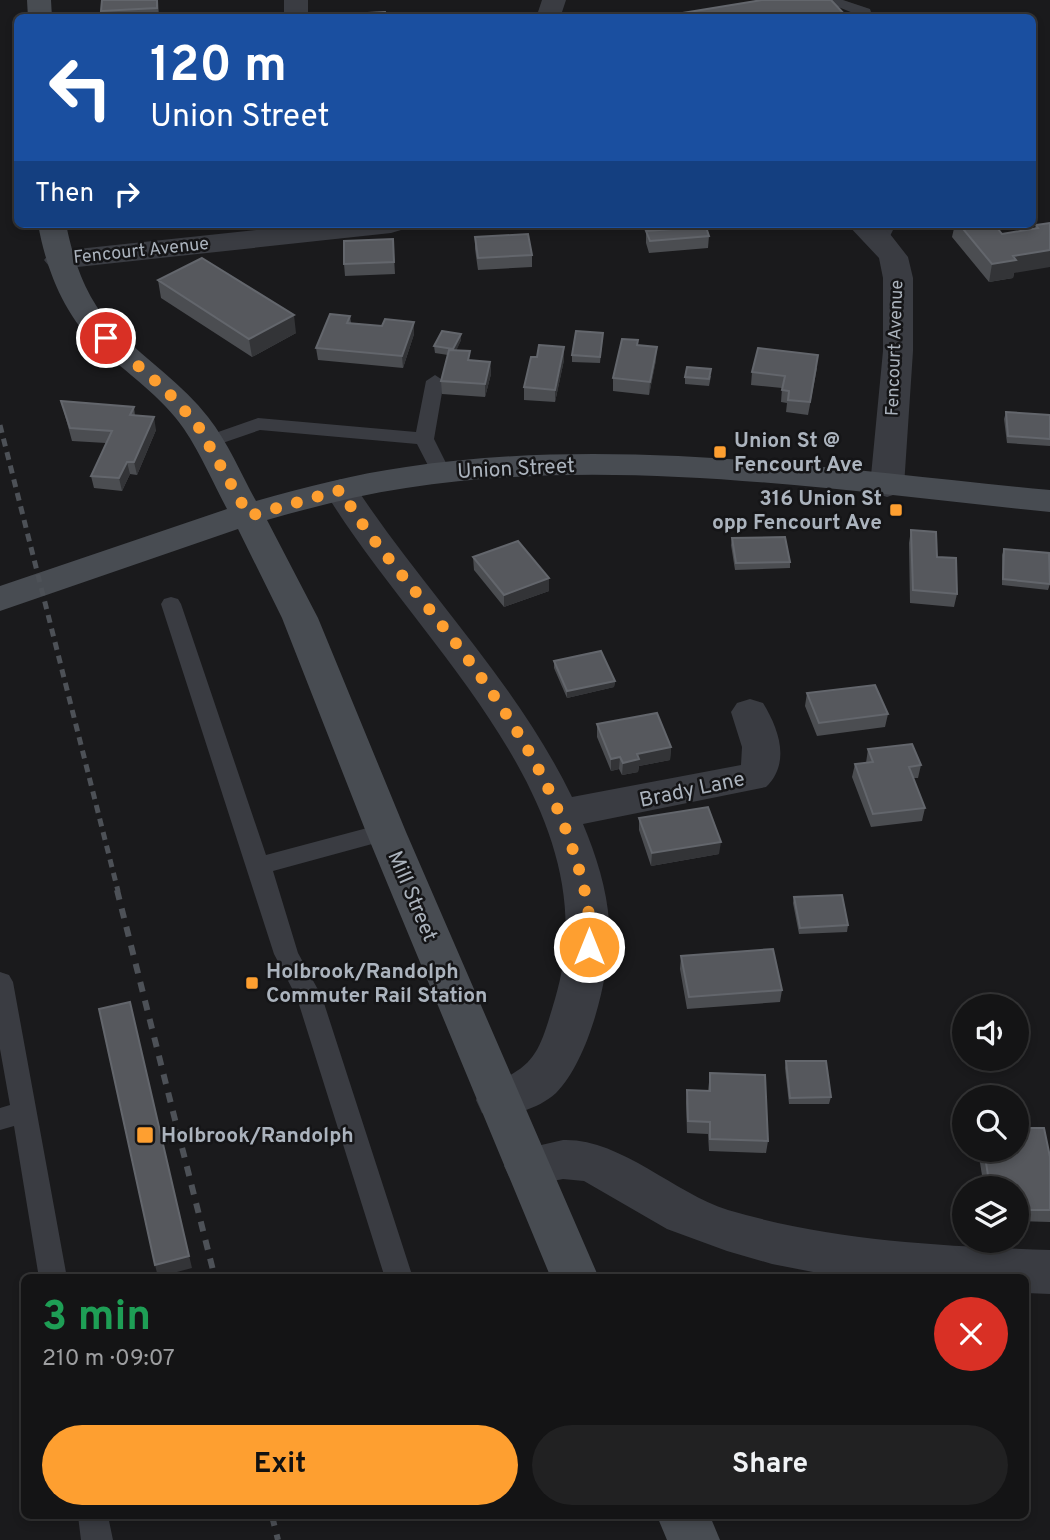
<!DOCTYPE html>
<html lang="en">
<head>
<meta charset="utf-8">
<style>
  body { margin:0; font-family:Overpass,sans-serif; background:#212122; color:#f1f3f6; height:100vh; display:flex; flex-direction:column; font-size:26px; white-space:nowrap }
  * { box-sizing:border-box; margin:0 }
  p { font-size:23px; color:#9d9ea0 }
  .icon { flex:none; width:38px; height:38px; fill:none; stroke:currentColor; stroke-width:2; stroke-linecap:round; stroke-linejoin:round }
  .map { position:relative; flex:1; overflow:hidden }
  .details { position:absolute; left:21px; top:1274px; width:1008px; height:245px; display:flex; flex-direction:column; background:#141415; border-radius:10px; box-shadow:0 4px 10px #0003,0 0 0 2px #333334 }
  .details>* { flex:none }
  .banner { position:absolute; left:14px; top:14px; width:1022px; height:214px; border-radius:10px; box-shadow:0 4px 10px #0003,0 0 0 2px #333334; background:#1a4fa0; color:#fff; overflow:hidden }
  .buttons { position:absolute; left:952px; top:994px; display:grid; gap:14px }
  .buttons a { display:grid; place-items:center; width:77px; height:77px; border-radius:50%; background:#141415; box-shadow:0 4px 10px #0003,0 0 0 2px #333334; font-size:35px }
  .pin { position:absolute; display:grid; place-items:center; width:60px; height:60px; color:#fff; margin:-30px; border:4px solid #fff; border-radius:50%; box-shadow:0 2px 7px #0007 }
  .me { position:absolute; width:77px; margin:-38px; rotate:0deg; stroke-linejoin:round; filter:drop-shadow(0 0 5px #0008) }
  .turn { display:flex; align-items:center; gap:24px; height:147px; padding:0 21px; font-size:32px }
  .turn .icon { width:91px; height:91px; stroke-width:2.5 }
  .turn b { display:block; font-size:49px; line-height:60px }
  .then { display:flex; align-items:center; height:66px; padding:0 21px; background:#0003; gap:14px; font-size:26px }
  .round { display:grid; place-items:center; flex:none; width:74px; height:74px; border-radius:37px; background:#212122 }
  .overview { display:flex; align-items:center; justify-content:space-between; height:119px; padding:0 21px }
  h1 { font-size:42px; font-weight:700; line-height:52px; color:#1e9e55 }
  .cta { display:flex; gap:14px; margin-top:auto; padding:14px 21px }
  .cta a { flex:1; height:80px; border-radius:42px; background:#fe9f30; color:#111; font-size:28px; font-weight:700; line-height:80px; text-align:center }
  .cta a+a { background:#212122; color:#f1f3f6 }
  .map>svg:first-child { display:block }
</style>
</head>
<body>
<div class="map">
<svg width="1050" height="1540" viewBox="0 0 1050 1540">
  <rect width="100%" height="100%" fill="#1a1a1c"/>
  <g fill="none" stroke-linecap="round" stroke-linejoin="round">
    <path fill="#3a3c42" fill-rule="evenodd" d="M821 0H843L870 9 873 18H859L858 15Z
      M880 224H896L886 244 880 245 872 240Z
      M435 375 444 381 434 439 451 473 448 477H434L417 444 260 430 208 448 198 442 201 438 258 418 416 432 426 381Z
      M171 597 178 599 181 604 266 855 386 823 394 826 398 832 394 838 273 871 298 953 322 997 413 1278H385L297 998 274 954 161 604 164 599Z
      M0 972 9 975 13 982 67 1278H39L14 1126 0 1130V1108L10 1105 0 1049Z
      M78 1516H108L113 1540H81Z"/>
    <path fill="#3a3c42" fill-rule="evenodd" d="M284 0H308V18H284Z
      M542 0H566L560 18H536Z
      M312 224H405L401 230 391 233 59 269 49 266 44 260 49 254 59 251Z
      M847 224H878L890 234 908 257 913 278V351L904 486 899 493 887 497 875 493 870 486 883 351V278L879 258Z
      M341 479 353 483C423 590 515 680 572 797L741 765 742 747 731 712 737 703 750 699 763 703C779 729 791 763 766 787L583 824C596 855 607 889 609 922 612 969 590 1059 556 1093 546 1102 535 1107 523 1111 505 1117 500 1120 482 1113L476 1100 482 1087C537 1068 539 1052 555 999 614 804 414 641 324 490L329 483Z
      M563 1140C620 1138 674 1193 728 1210 833 1241 942 1246 1050 1250V1294L1026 1293V1278H844L772 1264 727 1251 667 1229 584 1181 563 1179 527 1186 511 1180 504 1166 511 1152Z"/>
    <path fill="#484c52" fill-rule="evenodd" d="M27 0H51L52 18H28Z
      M38 224H66C74 264 88 304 119 333 148 361 183 385 208 417 228 442 241 474 256 501 306 487 355 474 406 467 619 435 838 470 1050 490V512C838 491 619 455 406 488 359 495 313 507 267 520L318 618 406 832 599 1278H551L366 832 282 618 238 529 0 611V586L227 509C213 483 201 454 184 429 162 397 127 373 98 347 64 315 46 269 38 224Z
      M657 1516H710L720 1540H667Z"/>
    <path stroke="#4d5157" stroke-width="5" stroke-dasharray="8 6" stroke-linecap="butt" d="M0 425 118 891"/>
    <path stroke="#4d5157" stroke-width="6" stroke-dasharray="10 9" stroke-linecap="butt" d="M117 890 215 1278
      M272 1516 278 1540"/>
  </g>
  <path fill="#4b4d51" d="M158 0 159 18H102L101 11Z
    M1050 223 1014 273 1013 278 989 282 952 237 955 224H994L1002 234 1035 228 1036 225Z
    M666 224H705L709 236 708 248 649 253 646 243V231L667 229Z
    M475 237 532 255V267L478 270 475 249Z
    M393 239 395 274 345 276 344 264Z
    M158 280 296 333 252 357 161 298Z
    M350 316 351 323 382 326 414 322V334L403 368 318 360 316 348Z
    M603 333 600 363 572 362V355Z
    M461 340 456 350 470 360 490 362 491 374 485 397 442 394 441 381 448 355 435 353 434 346Z
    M638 345 656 360 649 395 613 391V378Z
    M564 360 555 402 524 400V387Z
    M817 368 808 415 786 412 787 403 781 402 782 388 751 385 752 372Z
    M711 376 709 386 685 384V377Z
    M61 401 134 407 135 416 156 430 137 475 130 474 122 491 94 488 91 476 106 443 72 441Z
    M1006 412 1050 415V446L1007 443 1004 419Z
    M911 530 937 557 957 594 954 607 910 603 909 543Z
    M732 538 790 562V568L735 570 731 545Z
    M1004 549 1050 584 1048 590 1002 585V555Z
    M473 557 549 578V591L504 607 474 570Z
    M554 661 615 681 614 687 567 698 554 668Z
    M807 693 888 714 885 727 817 736 805 706Z
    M597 724 671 747 670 760 639 766 638 772 622 775 619 769 611 771 597 737Z
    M868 749 921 765 918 778H913L925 808 922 821 871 827 852 777 855 764 866 763Z
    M639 818 719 854 651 866 639 830Z
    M794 897 848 925 847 932 799 934 793 903Z
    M681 956 782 990 780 1002 687 1009 680 969Z
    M786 1061 831 1097 829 1104H789L785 1068Z
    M710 1073 768 1141 766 1153 709 1151 708 1134 687 1133 686 1102 687 1090 708 1091Z
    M978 1150H1017L1050 1157V1222L1017 1221V1188H984Z"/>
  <path fill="#333437" d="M1050 250V267L1014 273 1013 278 989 282 992 264 1013 256Z
    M294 315 296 333 252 357 249 339Z
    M414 322V334L403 368 402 356Z
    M461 334V340L454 356 453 349Z
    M564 347V360L555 402V390Z
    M657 347 656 360 649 395 650 382Z
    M490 362 491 374 485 397V384Z
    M154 417 156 430 137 475 134 462Z
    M127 462 130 474 122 491 119 478Z
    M549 578V591L504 607V595Z
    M615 681 614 687 567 698V691Z
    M671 747 670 760 639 766 638 772 622 775 623 763 637 754Z
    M620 757 619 769 611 771V759Z
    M721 842 719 854 651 866 652 853Z
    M130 1002 192 1268 158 1277 155 1265Z"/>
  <path fill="#56585d" stroke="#63666c" stroke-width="2" d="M102 0H157V8L101 11Z
    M762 0H831L848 18 658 17Z
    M385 12 386 18H350V14Z
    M1050 223V250L1013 256 1016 260 992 264 959 224H994L1002 234 1038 228 1036 225Z
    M671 224H705L709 236 650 241 646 231 672 229Z
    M528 234 532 255 478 258 475 237Z
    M393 239 394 262 344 264V241Z
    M202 258 294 315 249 339 158 280Z
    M330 314 350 316 347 323 382 326 385 319 414 322 402 356 316 348Z
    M442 331 461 334 453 349 434 346Z
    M576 331 603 333 600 357 572 355Z
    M622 339 638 340 637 345 657 347 650 382 613 378Z
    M539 345 564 347 555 390 524 387 531 357H537Z
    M758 348 818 355 810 402 788 400 789 391 782 390 785 376 752 372Z
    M449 350 470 351 468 360 490 362 485 384 441 381Z
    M687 367 711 369 709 379 685 377Z
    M61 401 134 407 130 415 154 417 134 462H127L119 478 91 476 112 431 70 428Z
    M1006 412 1050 415V439L1008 436Z
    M911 530 936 532 937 557 956 558 957 594 913 590Z
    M785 537 790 562 736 563 732 538Z
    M518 541 549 578 504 595 473 557Z
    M1004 549 1049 553 1050 584 1003 579Z
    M601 651 615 681 567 691 554 661Z
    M875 685 888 714 819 723 807 693Z
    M657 713 671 747 637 754 639 759 623 763 620 757 611 759 597 724Z
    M912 744 921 765 909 767 925 808 873 814 855 764 873 762 868 749Z
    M708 807 721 842 652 853 639 818Z
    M842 895 848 925 800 928 794 897Z
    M773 949 782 990 689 997 681 956Z
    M130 1002 189 1256 155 1265 99 1009Z
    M786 1061H826L831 1097 790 1098Z
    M710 1073 765 1075 768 1141 710 1139V1122L688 1121 687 1090 710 1091Z
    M1017 1128H1044L1050 1157V1210H1017V1188H990L984 1150H1017Z"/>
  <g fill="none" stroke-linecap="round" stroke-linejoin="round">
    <path stroke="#fe9f30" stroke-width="12" stroke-dasharray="0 21.6" d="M106 338 166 390 197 424 249 516 341 490C366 535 395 565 426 605 485 679 540 754 571 844 582 878 593 912 589 947"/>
  </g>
  <g fill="#fe9f30" stroke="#151517" stroke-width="2.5">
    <rect x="713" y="445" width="14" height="14" rx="3.5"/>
    <rect x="889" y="503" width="14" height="14" rx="3.5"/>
    <rect x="245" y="976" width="14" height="14" rx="3.5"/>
    <rect x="136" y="1126" width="18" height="18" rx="3.5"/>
  </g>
  <g text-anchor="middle" stroke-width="5" stroke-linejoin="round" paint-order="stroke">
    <g font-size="18" fill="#abb3bd" stroke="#151517">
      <text transform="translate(141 250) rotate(-6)" y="6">Fencourt Avenue</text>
      <text transform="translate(894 348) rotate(-88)" y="6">Fencourt Avenue</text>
    </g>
    <g font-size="21" font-weight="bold" fill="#abb3bd" stroke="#151517" text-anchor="start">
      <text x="734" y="447">Union St @<tspan x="734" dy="24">Fencourt Ave</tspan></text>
      <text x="882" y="505" text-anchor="end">316 Union St<tspan x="882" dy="24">opp Fencourt Ave</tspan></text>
      <text x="266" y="978">Holbrook/Randolph<tspan x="266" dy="24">Commuter Rail Station</tspan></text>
      <text x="161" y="1142">Holbrook/Randolph</text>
    </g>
    <g font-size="21" fill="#abb3bd" stroke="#151517">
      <text transform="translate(516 468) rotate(-3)" y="7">Union Street</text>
      <text transform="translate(692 789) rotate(-12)" y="7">Brady Lane</text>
      <text transform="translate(413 896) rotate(67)" y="7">Mill Street</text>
    </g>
  </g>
</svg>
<div class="buttons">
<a><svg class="icon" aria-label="sound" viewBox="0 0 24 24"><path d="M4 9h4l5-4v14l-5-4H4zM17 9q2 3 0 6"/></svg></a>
<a><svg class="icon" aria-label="search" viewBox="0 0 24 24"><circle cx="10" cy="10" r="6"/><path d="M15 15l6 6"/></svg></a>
<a><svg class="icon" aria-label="layers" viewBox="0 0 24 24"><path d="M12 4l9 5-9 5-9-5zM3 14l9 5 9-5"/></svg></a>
</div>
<div class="pin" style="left:106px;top:338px;background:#d93025"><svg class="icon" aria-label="arrive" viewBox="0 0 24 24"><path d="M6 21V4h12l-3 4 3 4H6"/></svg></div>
<svg class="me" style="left:589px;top:947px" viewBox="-20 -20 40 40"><circle r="17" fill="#fe9f30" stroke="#fff" stroke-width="3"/><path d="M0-11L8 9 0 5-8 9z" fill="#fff"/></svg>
<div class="banner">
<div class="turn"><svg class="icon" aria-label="left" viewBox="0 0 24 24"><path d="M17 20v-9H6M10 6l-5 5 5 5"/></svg><div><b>120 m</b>Union Street</div></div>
<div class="then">Then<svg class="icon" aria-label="right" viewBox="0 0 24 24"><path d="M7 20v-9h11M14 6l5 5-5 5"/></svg></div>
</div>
<section class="details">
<div class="overview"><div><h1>3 min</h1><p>210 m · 09:07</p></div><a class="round" style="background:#d93025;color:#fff"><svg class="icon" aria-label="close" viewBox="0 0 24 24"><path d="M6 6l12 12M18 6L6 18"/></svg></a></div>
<div class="cta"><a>Exit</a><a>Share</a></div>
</section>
</div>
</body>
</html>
